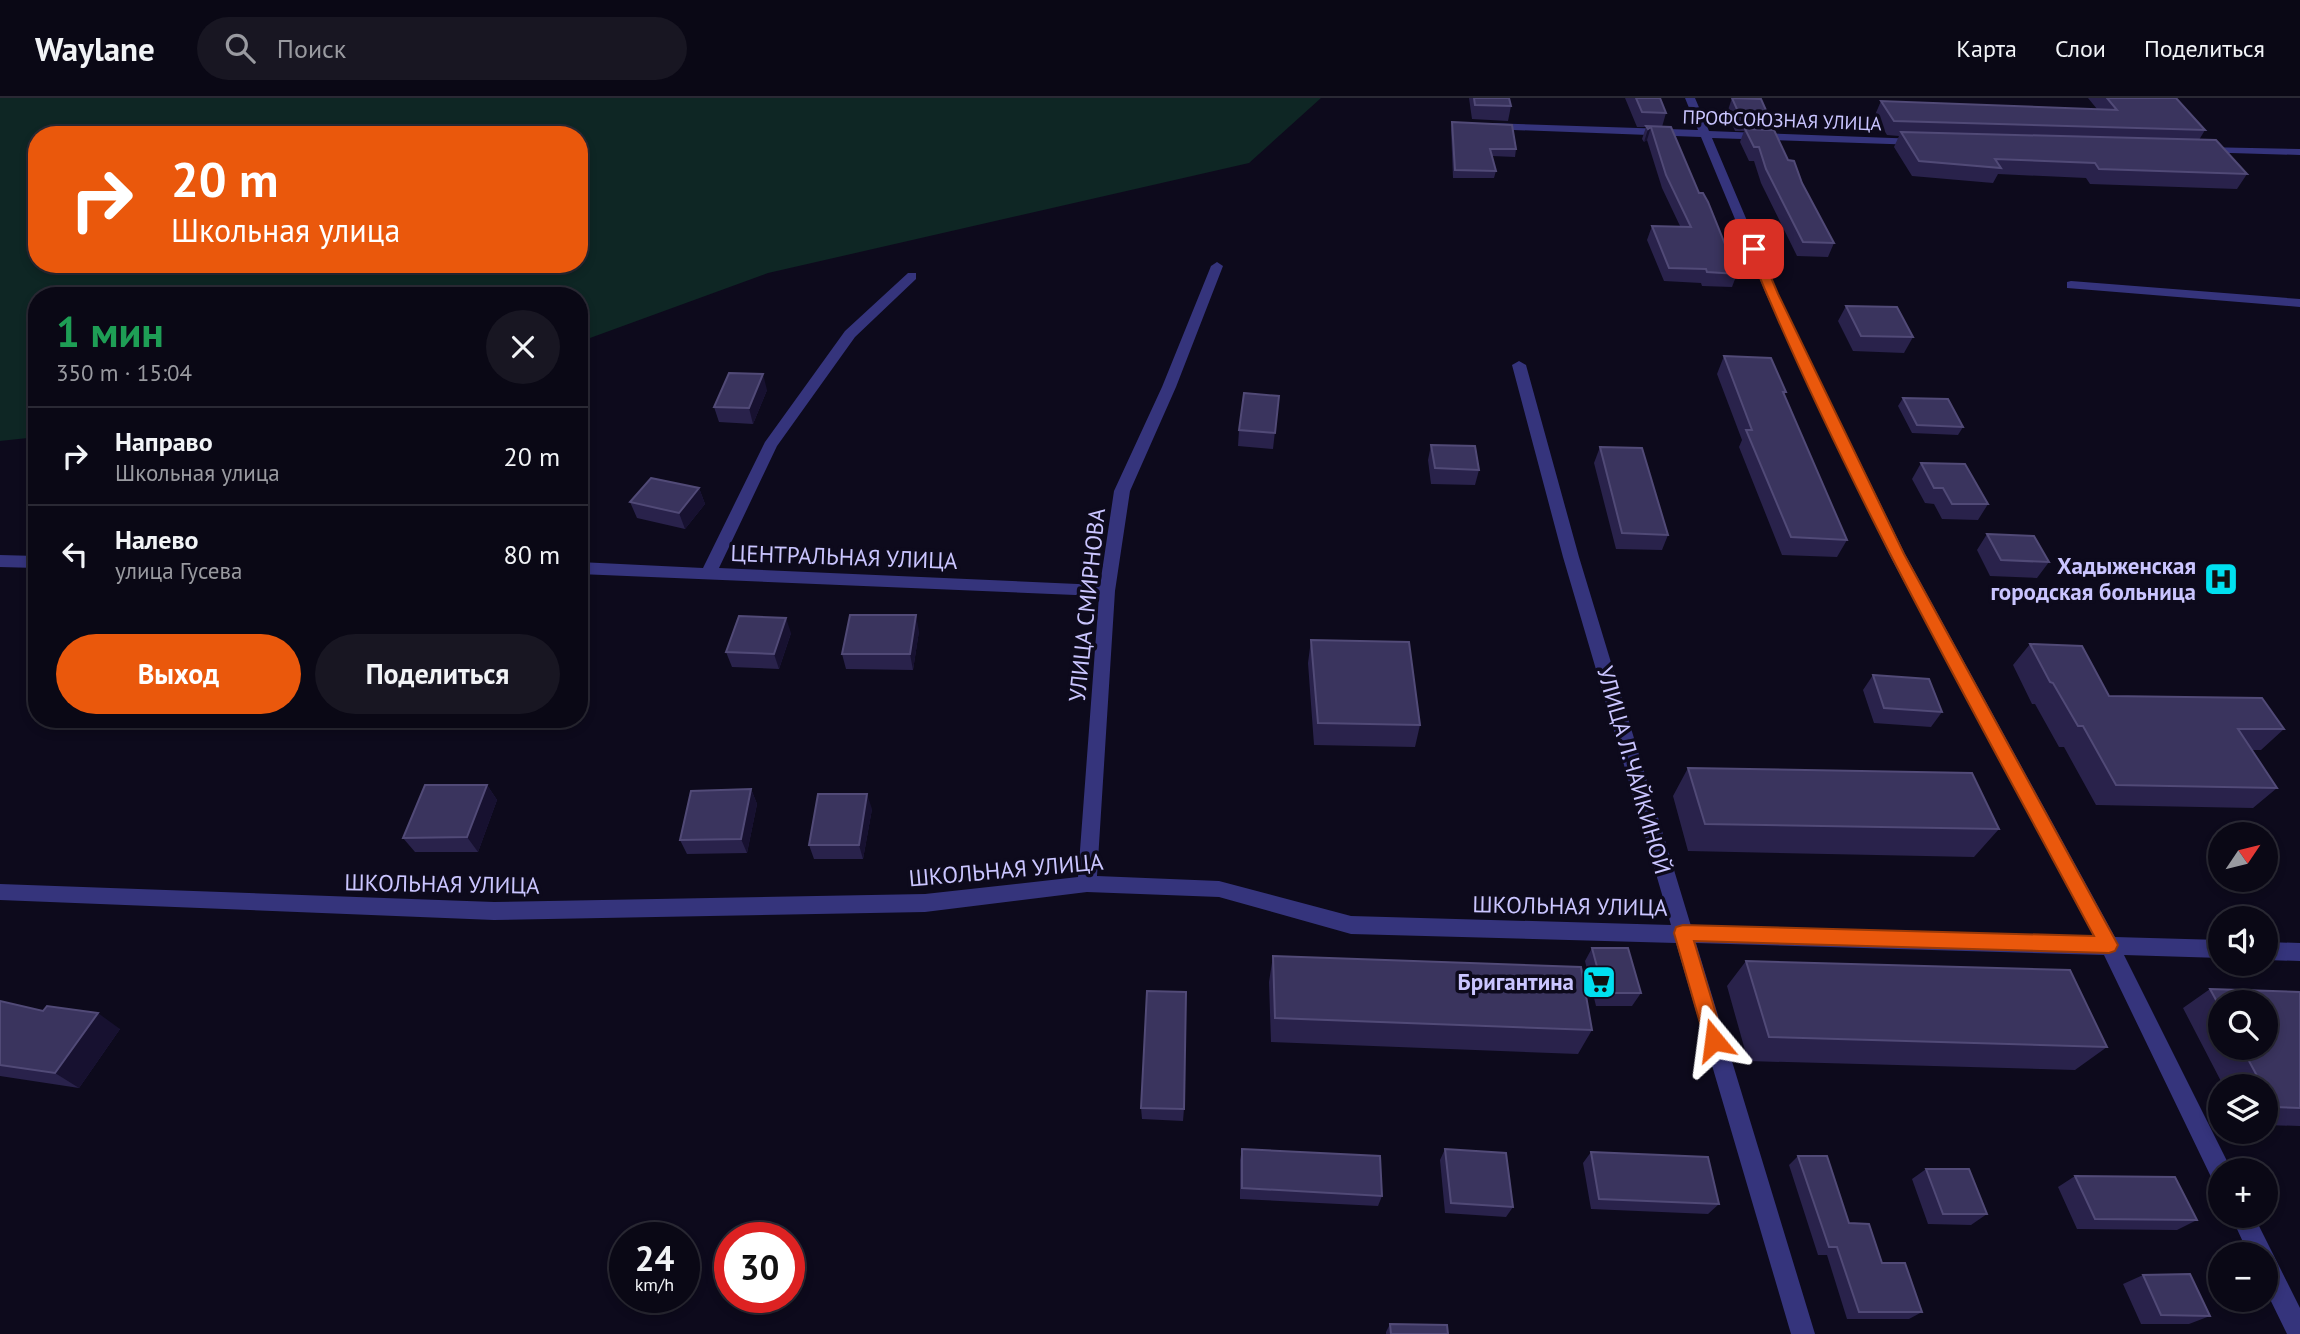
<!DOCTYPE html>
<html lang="ru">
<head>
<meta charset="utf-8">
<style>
  body { margin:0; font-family:"PT Sans",sans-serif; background:#181622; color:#f1f3f6; height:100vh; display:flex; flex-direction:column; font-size:26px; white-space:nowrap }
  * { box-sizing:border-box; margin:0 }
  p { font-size:23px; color:#999aa0 }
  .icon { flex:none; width:38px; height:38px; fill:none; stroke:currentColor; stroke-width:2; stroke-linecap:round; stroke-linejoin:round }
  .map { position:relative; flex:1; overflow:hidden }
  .panel { position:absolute; left:28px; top:189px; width:560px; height:441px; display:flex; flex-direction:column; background:#0a0815; border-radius:28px; box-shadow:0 4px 10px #0003,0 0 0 2px #2a2934 }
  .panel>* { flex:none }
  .top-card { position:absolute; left:28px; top:28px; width:560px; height:147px; border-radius:28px; box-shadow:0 4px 10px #0003,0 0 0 2px #2a2934; background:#ea580c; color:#fff; overflow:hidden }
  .needle { width:46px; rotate:55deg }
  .fabs { position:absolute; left:2208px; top:724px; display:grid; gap:14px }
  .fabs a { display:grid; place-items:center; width:70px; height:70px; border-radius:50%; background:#0a0815; box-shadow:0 4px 10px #0003,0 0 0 2px #2a2934; font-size:35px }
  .speed { position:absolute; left:609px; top:1124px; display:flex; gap:14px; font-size:35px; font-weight:700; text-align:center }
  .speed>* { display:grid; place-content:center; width:91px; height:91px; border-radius:50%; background:#0a0815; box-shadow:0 4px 10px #0003,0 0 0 2px #2a2934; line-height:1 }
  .speed small { font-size:18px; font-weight:400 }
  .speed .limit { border:10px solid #d22; background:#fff; color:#111 }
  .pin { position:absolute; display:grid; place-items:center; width:60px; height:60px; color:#fff; margin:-30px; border-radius:14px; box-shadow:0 4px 10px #0006 }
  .me { position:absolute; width:77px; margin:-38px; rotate:344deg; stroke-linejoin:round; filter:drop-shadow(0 0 5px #0008) }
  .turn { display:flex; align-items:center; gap:24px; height:147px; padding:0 28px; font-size:32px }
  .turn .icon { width:91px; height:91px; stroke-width:2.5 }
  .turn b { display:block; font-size:49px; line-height:60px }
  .round { display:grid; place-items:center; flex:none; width:74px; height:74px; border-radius:37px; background:#181622 }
  .head { display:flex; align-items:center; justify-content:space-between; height:119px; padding:0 28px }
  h1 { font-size:42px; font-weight:800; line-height:52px; color:#1e9e55 }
  .button { display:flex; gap:14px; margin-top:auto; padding:14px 28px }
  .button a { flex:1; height:80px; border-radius:42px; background:#ea580c; color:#fff; font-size:28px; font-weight:800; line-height:80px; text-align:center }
  .button a+a { background:#181622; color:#f1f3f6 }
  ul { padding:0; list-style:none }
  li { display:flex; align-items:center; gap:21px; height:98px; padding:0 28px; border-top:2px solid #2a2934 }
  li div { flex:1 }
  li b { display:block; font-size:26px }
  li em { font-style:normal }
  header { display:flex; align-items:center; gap:42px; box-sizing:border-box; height:98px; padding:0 35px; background:#0a0815; border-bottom:2px solid #2a2934 }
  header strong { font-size:33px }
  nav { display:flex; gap:38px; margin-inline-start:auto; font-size:24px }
  .search { width:490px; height:63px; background:#181622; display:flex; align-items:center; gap:18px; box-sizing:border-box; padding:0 24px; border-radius:38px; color:#999aa0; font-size:26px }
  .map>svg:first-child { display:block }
</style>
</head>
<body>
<header>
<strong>Waylane</strong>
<div class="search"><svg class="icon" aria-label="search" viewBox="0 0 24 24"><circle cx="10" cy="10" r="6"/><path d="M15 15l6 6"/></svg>Поиск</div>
<nav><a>Карта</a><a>Слои</a><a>Поделиться</a></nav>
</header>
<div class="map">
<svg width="2300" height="1236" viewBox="0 0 2300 1236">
  <rect width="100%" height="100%" fill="#0d0a1c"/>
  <path fill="#0e2624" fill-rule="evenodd" d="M0 0H1321L1249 65 768 175 579 244V198H37V339L0 343ZM37 37H579V166H37Z"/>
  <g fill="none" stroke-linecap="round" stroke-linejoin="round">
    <path fill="#35347c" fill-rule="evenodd" d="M1685 0H1695L1709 33 1919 41 1925 44 1919 47 1712 40 1778 196 1905 456 2115 839 2221 842V860L2124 857 2229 1067 2231 1073H2221V1086L2213 1083 2104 857 1696 845 1815 1236H1791L1676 845 1351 836 1219 799 1087 794 925 814 494 822 0 802V786L494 804 925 796 1078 779 1099 498 579 476V464L703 470 765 344 845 233 908 175H916V181L855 239 777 348 719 470 1100 487 1114 393 1162 289 1211 168 1217 164 1223 168 1176 289 1130 393 1115 493 1097 778 1219 783 1351 818 1671 827 1563 459 1512 267 1519 263 1526 267 1579 459 1691 828 2094 839 1889 456 1766 196 1701 39 1488 31 1483 28 1488 25 1698 32Z
      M2202 49 2300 51V57L2198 54V50Z
      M2071 183 2300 201V209L2067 190V184Z
      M0 457 37 458V470L0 469Z
      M2266 844 2300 845V863L2266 862Z
      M2231 1118H2254L2300 1210V1236H2287L2266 1193V1157H2249Z"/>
  </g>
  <path fill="#29224b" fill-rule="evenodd" d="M1469 0H1509L1511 8 1508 23 1472 21Z
    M1625 0H1660L1666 15 1662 29 1699 95 1737 176 1732 189 1702 188 1701 185 1664 183 1647 142 1652 128H1680L1662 90 1647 42 1644 44 1642 41 1646 29H1637Z
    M1732 0 1769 19 1765 31 1788 62 1802 85 1834 145 1828 159 1797 158 1761 85 1754 63H1749L1740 44 1744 33H1735L1727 15Z
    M2088 0H2176L2205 32 2199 42 2247 76 2237 91 2090 86 2086 80 1998 76 1993 85 1912 78 1894 49 1899 38 1887 37 1875 17 1881 3 2097 11Z
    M1452 24 1516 51 1515 59 1492 58 1496 73 1494 80H1453L1451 32Z
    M1846 208 1913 239 1904 255 1853 253 1838 223Z
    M1724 258 1786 294 1784 297 1847 442 1837 459 1782 457 1739 349 1742 342 1717 276Z
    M767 292 753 326 719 324 714 309Z
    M1279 298 1273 351 1238 348 1239 332Z
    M1903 300 1963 329 1958 337 1912 335 1898 308Z
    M1431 347 1479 372 1475 387 1431 386 1428 362Z
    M1600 349 1668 437 1662 452 1616 451 1594 365Z
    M1921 365 1988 406 1978 422 1942 421 1934 406 1925 405 1912 381Z
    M699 390 705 406 685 431 637 420 630 404Z
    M1987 436 2049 464 2037 480 1990 478 1977 452Z
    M919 533 913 572 846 571 842 556Z
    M791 535 779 571 732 569 726 554Z
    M1311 542 1420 627 1415 649 1314 647 1308 565Z
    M2030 546 2109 598 2284 631 2261 652H2252L2277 690 2253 710 2096 707 2064 649H2059L2035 606H2032L2013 567Z
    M1873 577 1942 614 1931 629 1874 625 1863 592Z
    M1688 670 1999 731 1974 759 1688 753 1673 698Z
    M487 687 497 702 478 754H415L403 740Z
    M751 691 757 706 747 755 687 756 680 742Z
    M872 711 863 761H814L809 747Z
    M1592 850 1641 895 1632 908H1596L1585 863Z
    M1273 858 1592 932 1578 956 1271 944 1269 884Z
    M1746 863 2107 949 2075 972 1748 963 1727 888Z
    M2210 891 2300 894V1028L2266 1027V989H2224L2183 910ZM2221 905 2266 950H2221Z
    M0 903 43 913 120 931 79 990 0 978Z
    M1141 1010 1184 1011 1183 1023 1142 1021Z
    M1242 1051 1382 1098 1378 1108 1240 1101V1062Z
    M1445 1051 1513 1109 1506 1119 1445 1115 1440 1062Z
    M1591 1054 1719 1106 1708 1116 1591 1111 1583 1065Z
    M1798 1058 1849 1125 1922 1214 1909 1221H1847L1827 1157H1818L1789 1067Z
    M1926 1071 1987 1116 1971 1127 1928 1126 1912 1081Z
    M2075 1078 2197 1122 2177 1132 2077 1131 2058 1089Z
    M2143 1177 2210 1218 2189 1226H2141L2123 1186Z
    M1390 1226 1448 1236H1386V1234Z"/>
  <path fill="#171130" d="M1651 29 1647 42 1644 44 1648 31Z
    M763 276 767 292 753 326 749 310Z
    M699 390 705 406 685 431 679 415Z
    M916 517 919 533 913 572 910 556Z
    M786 520 791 535 779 571 774 556Z
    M487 687 497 702 478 754 467 739Z
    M751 691 757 706 747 755 741 741Z
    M867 696 872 711 863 761 859 747Z
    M98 915 120 931 79 990 55 975Z"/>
  <path fill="#3a345e" stroke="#514a77" stroke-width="2" d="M1474 0H1509L1511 8 1475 7Z
    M1636 0H1660L1666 15 1642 14Z
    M1732 0 1761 1 1769 19 1740 18Z
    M2107 0H2176L2205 32 1894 23 1881 3 2117 12Z
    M1452 24 1512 27 1516 51H1490L1496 73 1455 72Z
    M1646 28 1671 29 1699 95H1703L1708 104 1737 176 1707 174 1706 171 1669 170 1652 128 1691 129 1666 77 1651 29 1648 31Z
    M1745 31 1774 32 1788 62 1794 63 1802 85 1834 145 1803 144 1766 71 1759 49H1754Z
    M1901 34 2216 42 2247 76 2099 71 2095 65 1995 61 2001 70 1919 63Z
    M1846 208 1897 209 1913 239 1861 238Z
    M1724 258 1771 260 1786 294H1783L1847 442 1791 439 1746 332H1752Z
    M729 275 763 276 749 310 714 309Z
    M1244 295 1279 298 1275 335 1239 332Z
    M1903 300 1948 301 1963 329 1917 327Z
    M1431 347 1475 348 1479 372 1435 370Z
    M1600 349 1642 350 1668 437 1622 435Z
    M1921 365 1965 366 1988 406H1952L1943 390H1934Z
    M651 380 699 390 679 415 630 404Z
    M1987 436 2034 438 2049 464 2001 462Z
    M850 517H916L910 556H842Z
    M739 518 786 520 774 556 726 554Z
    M1311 542 1409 544 1420 627 1318 625Z
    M2030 546 2082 548 2109 598 2262 600 2284 631H2238L2277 690 2116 687 2083 628H2078L2053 585 2050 584Z
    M1873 577 1929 581 1942 614 1884 610Z
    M1688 670 1972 675 1999 731 1705 726Z
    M425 687H487L467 739 403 740Z
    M751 691 741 741 680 742 691 693Z
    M818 696H867L859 747H809Z
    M1592 850H1628L1641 895H1604Z
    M1273 858 1581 869 1592 932 1275 920Z
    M1746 863 2070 872 2107 949 1769 939Z
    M2210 891 2300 894V1010L2274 1009 2266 996V989H2263L2242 950H2266V905H2221V911Z
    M1147 893 1186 894 1184 1011 1141 1010Z
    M0 903 43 913 47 908 98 915 55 975 0 967Z
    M1242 1051 1380 1058 1382 1098 1242 1090Z
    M1445 1051 1506 1055 1513 1109 1451 1105Z
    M1591 1054 1708 1059 1719 1106 1599 1101Z
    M1798 1058H1827L1849 1125 1869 1126 1882 1165H1905L1922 1214H1859L1837 1149H1829Z
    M1926 1071H1969L1987 1116H1943Z
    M2075 1078 2175 1079 2197 1122 2095 1121Z
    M2190 1176 2210 1218 2161 1217 2143 1177Z
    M1390 1226 1447 1227 1448 1236H1391Z"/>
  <path fill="#ea580c" stroke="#983908" stroke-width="2" d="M1754 148 1759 151 1778 196 1904 456 2118 847 2115 853 2109 855 1694 843 1724 942 1721 948 1714 951 1708 948 1705 942 1674 835 1676 829 1683 827 2094 838C1974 613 1845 388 1748 151Z"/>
  <defs>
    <g id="hospital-square" transform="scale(1.75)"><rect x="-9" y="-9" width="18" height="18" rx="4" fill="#00e0f0" stroke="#0d0a1c"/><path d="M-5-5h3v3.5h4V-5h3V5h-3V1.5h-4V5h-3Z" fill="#111"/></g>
    <g id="supermarket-square" transform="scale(1.75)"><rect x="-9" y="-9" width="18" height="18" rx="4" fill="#00e0f0" stroke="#0d0a1c"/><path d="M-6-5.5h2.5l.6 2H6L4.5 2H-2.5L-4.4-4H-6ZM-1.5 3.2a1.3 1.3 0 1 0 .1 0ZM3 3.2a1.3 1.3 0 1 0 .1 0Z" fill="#111"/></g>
  </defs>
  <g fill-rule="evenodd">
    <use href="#hospital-square" x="2221" y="481"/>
    <use href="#supermarket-square" x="1599" y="884"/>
  </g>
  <g text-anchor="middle" stroke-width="7" stroke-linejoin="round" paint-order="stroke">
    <g font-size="19" fill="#cac5ff" stroke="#0d0a1c">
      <text transform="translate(1782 22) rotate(2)" y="7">ПРОФСОЮЗНАЯ УЛИЦА</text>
    </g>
    <g font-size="23" fill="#cac5ff" stroke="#0d0a1c">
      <text transform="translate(844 459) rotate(2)" y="8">ЦЕНТРАЛЬНАЯ УЛИЦА</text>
      <text transform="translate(1087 507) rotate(-84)" y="8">УЛИЦА СМИРНОВА</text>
      <text transform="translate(1634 672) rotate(74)" y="8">УЛИЦА Л.ЧАЙКИНОЙ</text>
      <text transform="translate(1006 772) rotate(-5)" y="8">ШКОЛЬНАЯ УЛИЦА</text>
      <text transform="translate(442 786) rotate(1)" y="8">ШКОЛЬНАЯ УЛИЦА</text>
      <text transform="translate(1570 808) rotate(1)" y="8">ШКОЛЬНАЯ УЛИЦА</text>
    </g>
    <g font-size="23" font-weight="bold" fill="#cac5ff" stroke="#0d0a1c" text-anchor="end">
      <text x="2196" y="476">Хадыженская<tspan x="2196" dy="26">городская больница</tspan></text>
      <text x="1574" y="892">Бригантина</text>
    </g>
  </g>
</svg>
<div class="fabs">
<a><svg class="needle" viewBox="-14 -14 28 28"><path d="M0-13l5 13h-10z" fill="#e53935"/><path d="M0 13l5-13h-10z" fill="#999aa0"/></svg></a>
<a><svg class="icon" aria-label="sound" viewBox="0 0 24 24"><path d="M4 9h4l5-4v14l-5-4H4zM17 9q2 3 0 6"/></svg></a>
<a><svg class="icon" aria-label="search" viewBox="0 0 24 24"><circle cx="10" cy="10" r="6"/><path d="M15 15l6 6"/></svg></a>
<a><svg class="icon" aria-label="layers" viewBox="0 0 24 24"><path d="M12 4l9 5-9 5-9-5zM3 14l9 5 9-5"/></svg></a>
<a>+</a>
<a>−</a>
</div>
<div class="speed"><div>24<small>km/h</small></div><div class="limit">30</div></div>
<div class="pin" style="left:1754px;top:151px;background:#d93025"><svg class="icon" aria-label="arrive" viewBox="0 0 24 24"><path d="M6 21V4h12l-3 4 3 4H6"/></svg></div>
<svg class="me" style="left:1714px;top:942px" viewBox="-20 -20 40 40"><path d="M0-17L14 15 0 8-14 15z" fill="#ea580c" stroke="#fff" stroke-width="4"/></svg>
<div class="top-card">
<div class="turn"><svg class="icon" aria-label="right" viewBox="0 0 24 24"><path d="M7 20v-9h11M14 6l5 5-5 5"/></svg><div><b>20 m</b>Школьная улица</div></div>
</div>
<section class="panel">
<div class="head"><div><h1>1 мин</h1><p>350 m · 15:04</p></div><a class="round"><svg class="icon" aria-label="close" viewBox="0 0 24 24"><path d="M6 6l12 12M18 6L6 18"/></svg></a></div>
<ul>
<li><svg class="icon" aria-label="right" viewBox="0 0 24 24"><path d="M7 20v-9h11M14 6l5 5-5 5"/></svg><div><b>Направо</b><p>Школьная улица</p></div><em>20 m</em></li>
<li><svg class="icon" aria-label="left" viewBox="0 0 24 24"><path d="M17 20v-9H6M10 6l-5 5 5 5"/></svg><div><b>Налево</b><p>улица Гусева</p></div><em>80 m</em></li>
</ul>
<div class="button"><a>Выход</a><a>Поделиться</a></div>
</section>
</div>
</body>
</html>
